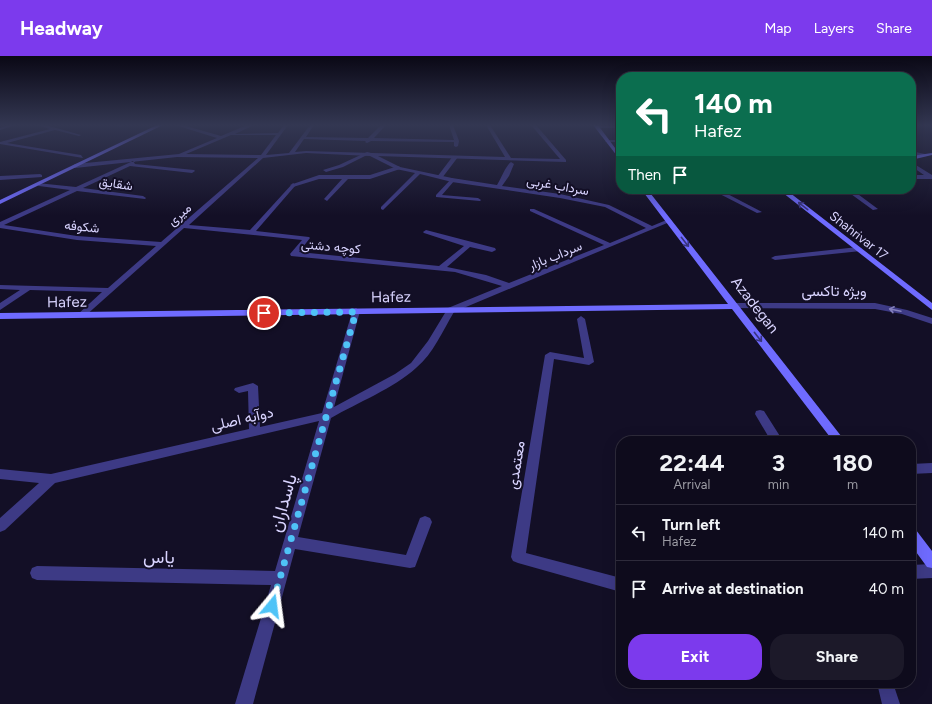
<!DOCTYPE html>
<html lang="en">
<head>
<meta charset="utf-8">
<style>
  body { margin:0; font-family:Figtree,Vazirmatn,sans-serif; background:#1c1929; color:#f1f3f6; height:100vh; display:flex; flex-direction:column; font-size:15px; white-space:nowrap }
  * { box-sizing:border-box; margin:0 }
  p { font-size:13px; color:#9b9ba3 }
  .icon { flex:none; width:22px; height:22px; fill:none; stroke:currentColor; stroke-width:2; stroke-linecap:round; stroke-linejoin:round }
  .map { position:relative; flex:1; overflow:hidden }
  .sheet { position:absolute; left:616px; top:380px; width:300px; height:252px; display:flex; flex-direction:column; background:#0e0b1c; border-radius:16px; box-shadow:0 4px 16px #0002,0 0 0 1px #2e2b3b }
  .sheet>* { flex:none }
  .hud { position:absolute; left:616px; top:16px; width:300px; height:122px; border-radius:16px; box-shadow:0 4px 16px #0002,0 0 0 1px #2e2b3b; background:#0b6e4f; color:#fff; overflow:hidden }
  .pin { position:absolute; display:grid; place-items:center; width:34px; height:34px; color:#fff; margin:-17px; border:2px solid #fff; border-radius:50%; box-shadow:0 1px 4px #0007 }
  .me { position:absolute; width:44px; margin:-22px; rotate:16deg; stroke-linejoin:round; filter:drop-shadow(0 0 3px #0008) }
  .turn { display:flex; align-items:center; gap:14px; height:84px; padding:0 12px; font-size:18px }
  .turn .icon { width:52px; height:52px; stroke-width:2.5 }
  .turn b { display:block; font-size:28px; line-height:34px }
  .then { display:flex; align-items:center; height:38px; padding:0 12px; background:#0003; gap:8px; font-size:15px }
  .eta { display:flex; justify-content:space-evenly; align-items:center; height:68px; text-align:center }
  .eta b { font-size:24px; font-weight:700; line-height:28px }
  .action { display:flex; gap:8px; margin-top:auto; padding:8px 12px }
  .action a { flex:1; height:46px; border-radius:16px; background:#7c3aed; color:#fff; font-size:16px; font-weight:700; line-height:46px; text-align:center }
  .action a+a { background:#1c1929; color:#f1f3f6 }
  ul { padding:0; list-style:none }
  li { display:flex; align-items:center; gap:12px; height:56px; padding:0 12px; border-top:1px solid #2e2b3b }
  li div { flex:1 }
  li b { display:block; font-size:15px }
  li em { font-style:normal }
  header { display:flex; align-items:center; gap:24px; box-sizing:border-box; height:56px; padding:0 20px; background:#7c3aed; color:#fff }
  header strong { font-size:19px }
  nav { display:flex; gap:22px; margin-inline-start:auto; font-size:14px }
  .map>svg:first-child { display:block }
</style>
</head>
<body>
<header>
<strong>Headway</strong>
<nav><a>Map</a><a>Layers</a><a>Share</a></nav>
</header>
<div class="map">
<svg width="932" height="648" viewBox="0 0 932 648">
  <rect width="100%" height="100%" fill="#130f26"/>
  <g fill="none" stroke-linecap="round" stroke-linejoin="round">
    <path fill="#3d3a85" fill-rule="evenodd" d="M595 70H621V72H597Z
      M367 96 371 97 343 111 326 116 323 114 339 109Z
      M453 100 458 101 442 122H438L437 121Z
      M398 110 400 111V113L370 123H348L327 145 324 143 342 123H319L293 131 290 129 319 119H370Z
      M452 122 455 124 442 139 478 142 481 144 480 145 436 141V139Z
      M734 247H875L907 254 932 262V268L902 258 875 253 731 252 730 250Z"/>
    <path fill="#3d3a85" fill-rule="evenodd" d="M8 69H16L0 74V72Z
      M37 69H46L81 79 79 80 55 74 7 87 81 99 83 102 0 88V86L50 73Z
      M115 69H122V70L120 71Z
      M175 69H183L221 80 247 69H254L235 78 278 77 284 69H288L266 99 289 97 310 69H314L306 81 368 82 381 69H386L374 82 454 84 449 69H453L459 85 458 90 456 91 454 90V86L371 85 367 87 365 86 366 85 304 83 295 96 306 95 505 101 486 69H490L511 102 560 103 531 69H536L566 104V106L378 100 400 111 452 122 497 129C501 123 506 109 511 106L514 108 509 120 502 130 560 138 609 149 652 170 669 163 672 165 454 256C443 274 433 298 416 312 394 332 357 347 331 362L298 481 406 499 420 462 425 460 430 462 432 466 415 511 410 512 295 493 253 648H235L271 529 37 524 32 522 30 517 32 512 37 510 275 515 319 365 55 427 5 474 0 476V462L39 427 0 423V413L51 418 249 373 248 335 239 337 234 334 235 332 253 327 258 330 260 371 322 357 353 253 356 252 360 255 334 351 395 318 411 307 428 285 448 252 502 230 455 216 291 200 290 198 302 184 184 172 84 261H78L77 259 102 236 30 234 0 254V247L20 234 0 233V229L108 232 156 190 77 184 0 172V166L70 134 39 130 36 128 37 127 76 131 133 105 135 108 194 114 195 115 192 117 130 110 83 132 143 140 146 142 145 143 77 135 4 169 77 180 161 186 258 102 177 101 75 112 72 110 75 108 179 98 217 82ZM231 79H276L261 99 186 98ZM306 97 370 100 396 113 415 117 381 151V153L383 154 420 118 452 126 560 142 605 151 646 172 610 187 534 153H530V155L604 189 509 227 486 219 447 211 470 191 492 196 496 194 495 192 426 174 423 176 424 177 464 190 439 210 299 196 310 182 309 181 256 175 295 130 296 129 293 127 250 174 189 169 263 102Z
      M607 84H621V86H605Z
      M911 95 925 98 926 99 923 101 911 97Z
      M911 106 932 119V123H911V119H924L911 110Z
      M40 118 42 119V121L0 124V120Z
      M665 133H681L647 139 644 137Z
      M710 133H718L762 156 757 157Z
      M844 133H851L878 153 873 154Z
      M858 191 862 193 861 195 775 204 771 202 775 200Z
      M581 260 585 263 594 306 589 309 554 303 526 497 621 522V536L518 507 513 505 511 501 545 299 550 296 584 302 577 263Z
      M760 354 764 355 783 385H771L755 358 756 355Z
      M932 407V417L911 418V408Z
      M932 508V522L911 523V509Z
      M877 627H893L900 648H882Z"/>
    <path fill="#6f6bff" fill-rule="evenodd" d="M157 69H163L0 148V144Z
      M593 69H598L621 100V105Z
      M932 97V99L911 104V100Z
      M641 133H647L845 385H833L732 253 0 263V257L728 248Z
      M778 133H785L932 247V254Z
      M911 472 916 474 932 495V512L927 511 911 489Z"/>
  </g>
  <defs><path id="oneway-shaft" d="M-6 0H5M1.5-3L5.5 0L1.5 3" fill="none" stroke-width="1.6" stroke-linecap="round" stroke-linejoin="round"/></defs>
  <g stroke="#38347d">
    <use href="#oneway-shaft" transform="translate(803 150) rotate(-142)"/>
    <use href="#oneway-shaft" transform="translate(685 186) rotate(52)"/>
    <use href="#oneway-shaft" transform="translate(758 281) rotate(52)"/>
  </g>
  <use stroke="#837fbc" href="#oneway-shaft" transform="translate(895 254) rotate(-168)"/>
  <linearGradient id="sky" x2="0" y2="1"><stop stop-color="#0a0815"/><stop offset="0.43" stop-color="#333752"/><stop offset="1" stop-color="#333752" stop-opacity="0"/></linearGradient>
  <rect width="932" height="160" fill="url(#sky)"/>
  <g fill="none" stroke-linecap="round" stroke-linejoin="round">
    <path stroke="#4fc3f7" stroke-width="7" stroke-dasharray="0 12.6" d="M264 257 356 256 272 550"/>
  </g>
  <g text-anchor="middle" stroke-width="4" stroke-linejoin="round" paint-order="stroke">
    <g font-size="13" fill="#d9d4ff" stroke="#130f26">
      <text transform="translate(116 127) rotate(8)" y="5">شقایق</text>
      <text transform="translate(558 129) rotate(10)" y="5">سرداب غربی</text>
      <text transform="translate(179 158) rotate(-41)" y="5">میری</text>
      <text transform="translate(82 170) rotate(6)" y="5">شکوفه</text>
      <text transform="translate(859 179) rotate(38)" y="5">Shahrivar 17</text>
      <text transform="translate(331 190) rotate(5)" y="5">کوچه دشتی</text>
      <text transform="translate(555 199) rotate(-22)" y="5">سرداب بازار</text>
    </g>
    <g font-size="15" fill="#d9d4ff" stroke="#130f26">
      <text x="834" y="240">ویژه تاکسی</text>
      <text transform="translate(391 241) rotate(-1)" y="5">Hafez</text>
      <text transform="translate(67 246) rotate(-1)" y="5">Hafez</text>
      <text transform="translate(755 249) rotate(52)" y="5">Azadegan</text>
      <text transform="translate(242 363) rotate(-13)" y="5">دوآبه اصلی</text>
      <text transform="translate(516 409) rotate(-81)" y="5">معتمدی</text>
    </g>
    <g font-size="18" fill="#d9d4ff" stroke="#130f26">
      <text transform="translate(283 447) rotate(-74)" y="6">پاسداران</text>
      <text transform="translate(159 501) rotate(1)" y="6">یاس</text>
    </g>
  </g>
</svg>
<div class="pin" style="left:264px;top:257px;background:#d93025"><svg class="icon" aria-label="arrive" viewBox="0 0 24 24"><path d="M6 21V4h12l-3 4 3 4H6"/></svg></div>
<svg class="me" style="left:272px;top:550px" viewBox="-20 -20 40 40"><path d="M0-17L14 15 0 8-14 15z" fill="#4fc3f7" stroke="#fff" stroke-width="4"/></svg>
<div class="hud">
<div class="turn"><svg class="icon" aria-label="left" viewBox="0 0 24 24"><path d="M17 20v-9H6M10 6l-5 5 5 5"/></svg><div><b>140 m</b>Hafez</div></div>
<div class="then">Then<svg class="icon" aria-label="arrive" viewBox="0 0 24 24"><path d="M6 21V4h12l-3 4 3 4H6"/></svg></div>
</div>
<section class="sheet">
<div class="eta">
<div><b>22:44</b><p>Arrival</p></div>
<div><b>3</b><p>min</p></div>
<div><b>180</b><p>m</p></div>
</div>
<ul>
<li><svg class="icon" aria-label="left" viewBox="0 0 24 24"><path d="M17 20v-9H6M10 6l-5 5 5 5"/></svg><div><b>Turn left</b><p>Hafez</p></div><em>140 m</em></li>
<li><svg class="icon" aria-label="arrive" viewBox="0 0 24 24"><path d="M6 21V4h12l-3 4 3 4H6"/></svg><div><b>Arrive at destination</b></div><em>40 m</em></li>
</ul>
<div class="action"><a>Exit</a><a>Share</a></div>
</section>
</div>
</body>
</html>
